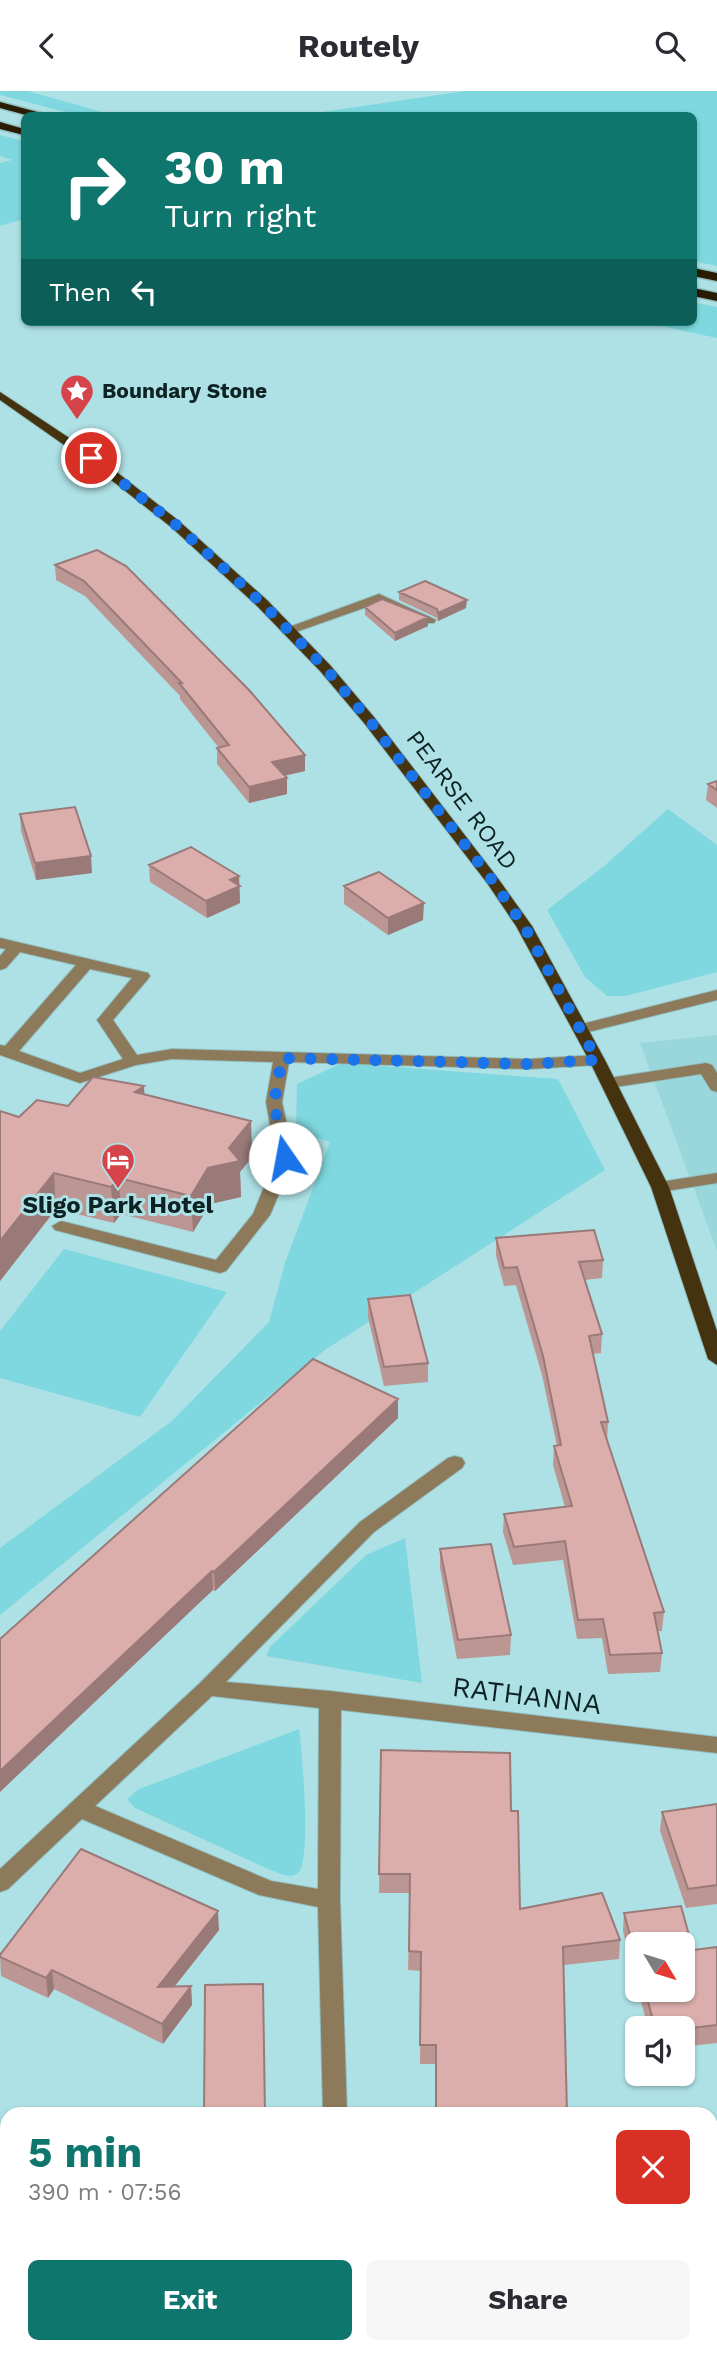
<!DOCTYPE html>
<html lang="en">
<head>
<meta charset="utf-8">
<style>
  body { margin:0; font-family:"Work Sans",sans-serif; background:#f7f7f7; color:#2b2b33; height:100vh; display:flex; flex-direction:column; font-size:26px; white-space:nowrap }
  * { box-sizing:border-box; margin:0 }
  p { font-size:23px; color:#7c7c81 }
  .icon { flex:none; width:38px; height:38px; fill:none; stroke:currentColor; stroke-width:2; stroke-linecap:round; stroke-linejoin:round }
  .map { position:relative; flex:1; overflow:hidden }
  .sheet { position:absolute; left:0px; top:2016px; width:718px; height:247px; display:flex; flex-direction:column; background:#fff; border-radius:21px 21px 0 0; box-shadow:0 2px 5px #0004 }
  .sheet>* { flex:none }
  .guide { position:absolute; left:21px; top:21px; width:676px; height:214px; border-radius:10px; box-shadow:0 2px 5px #0004; background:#0f766e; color:#fff; overflow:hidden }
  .needle { width:46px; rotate:128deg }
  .fabs { position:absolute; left:625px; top:1841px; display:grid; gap:14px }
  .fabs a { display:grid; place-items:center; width:70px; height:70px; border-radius:10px; background:#fff; box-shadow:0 2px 5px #0004; font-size:35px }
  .pin { position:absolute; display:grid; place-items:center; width:60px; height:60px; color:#fff; margin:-30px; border:4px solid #fff; border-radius:50%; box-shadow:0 2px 7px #0007 }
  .me { position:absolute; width:77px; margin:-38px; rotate:348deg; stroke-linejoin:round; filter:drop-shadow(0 0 5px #0008) }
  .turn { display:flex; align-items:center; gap:24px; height:147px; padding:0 28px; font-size:32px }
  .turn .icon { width:91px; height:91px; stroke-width:2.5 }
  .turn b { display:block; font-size:49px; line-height:60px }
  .then { display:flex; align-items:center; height:66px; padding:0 28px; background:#0003; gap:14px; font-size:26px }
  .round { display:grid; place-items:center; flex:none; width:74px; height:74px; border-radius:10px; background:#f7f7f7 }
  .summary { display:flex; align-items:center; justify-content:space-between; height:119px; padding:0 28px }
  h1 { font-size:42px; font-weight:700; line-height:52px; color:#0f766e }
  .primary-button { display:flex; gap:14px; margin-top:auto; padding:14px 28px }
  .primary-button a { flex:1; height:80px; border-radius:10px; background:#0f766e; color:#fff; font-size:28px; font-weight:700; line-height:80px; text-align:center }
  .primary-button a+a { background:#f7f7f7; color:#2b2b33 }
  header { display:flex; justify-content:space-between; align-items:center; height:91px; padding:0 28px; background:#fff; font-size:32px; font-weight:700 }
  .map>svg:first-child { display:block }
</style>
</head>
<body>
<header><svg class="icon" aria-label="back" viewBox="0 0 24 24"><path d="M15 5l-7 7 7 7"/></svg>Routely<svg class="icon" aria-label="search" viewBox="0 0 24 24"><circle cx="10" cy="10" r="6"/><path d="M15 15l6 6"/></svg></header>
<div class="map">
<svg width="717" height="2262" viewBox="0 0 717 2262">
  <rect width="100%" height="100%" fill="#aee1e5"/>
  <path fill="#99d7dc" d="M717 944V1160L640 952Z"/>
  <path fill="#7fd8df" d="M0 0H27L113 24H77L0 4Z
    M465 0H717V175L693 170V24H302Z
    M0 44 24 50V128L0 135V72L12 69 0 65Z
    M693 211 717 216V247L643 231H693Z
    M668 718 717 754V881L626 905H607L585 886 547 819 603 776Z
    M342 972 558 988 605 1079 325 1259 0 1524V1457L172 1330 269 1231 285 1172 330 1051 296 1041 297 993Z
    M64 1158 227 1201 140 1326 0 1287V1240Z
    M405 1447 422 1592 266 1565 270 1556 366 1464Z
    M299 1638C302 1659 312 1770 298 1782 290 1789 277 1781 268 1778L135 1717 127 1708 139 1698Z
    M7 2155V2256H475L470 2262H0V2160Z"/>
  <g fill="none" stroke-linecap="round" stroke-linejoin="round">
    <g stroke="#91bfc2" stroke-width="2">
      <path id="minor" d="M379 503 436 529 434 532H424L378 512 293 542H283L281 539Z
        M0 847 148 882 150 885 148 888 113 929 137 964 172 958 529 968 597 964 605 969 597 974 529 978 289 971 282 1011 294 1067 270 1124 226 1180 220 1182 55 1139 52 1135 61 1130 216 1169 253 1123 276 1067 266 1011 273 971 172 968 136 974 80 992 0 964V954L5 955 76 874 20 861 6 877 0 879V865L6 858 0 857ZM90 878 132 887 97 929 123 968 80 982 19 960Z
        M717 899V909L580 943 572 938 574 935Z
        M706 972 712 974 717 982V1001L711 999 701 983 609 997 601 992 609 987Z
        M717 1082V1092L660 1101 651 1096 660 1091Z
        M455 1365 462 1367 465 1372 462 1377 374 1441 226 1591 330 1600 717 1646V1662L341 1619 340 1808 347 2023H323L318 1816 259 1804 82 1728 8 1798 0 1801V1778L200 1592 360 1431 448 1367ZM212 1605 319 1617 318 1798 271 1790 95 1715Z"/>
    </g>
    <g stroke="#91bfc2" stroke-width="2">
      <path id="major" d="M0 301 95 364 179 430 267 509 330 574 374 626 497 786 532 835 605 969 669 1096 717 1240V1274L708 1268 651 1096 589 969 516 835 487 792 364 632 320 580 257 515 171 436 87 370 0 309Z"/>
    </g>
    <g stroke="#91bfc2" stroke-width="3">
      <path id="highway" d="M0 11 41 22 43 24H26L0 17Z
        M0 31 24 38V44L0 38Z
        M693 177 717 182V190L693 185Z
        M693 197 717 202V210L693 205Z"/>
    </g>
    <use href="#minor" fill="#8c7a5a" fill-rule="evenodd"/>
    <use href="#major" fill="#44330e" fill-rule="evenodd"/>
    <use href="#highway" fill="#291c02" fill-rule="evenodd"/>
  </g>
  <path fill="#bc9693" d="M97 459 305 664V680L284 685 287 687V703L249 712 217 673V657H219L180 608V605L85 505 56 489 55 474Z
    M399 501 466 517 438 530 437 527 399 509Z
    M365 516 428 526V535L395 550 365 524Z
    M717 690V717L706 709 708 693Z
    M20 723 92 782 36 789 21 740Z
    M149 774 239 785 240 812 207 827 150 791Z
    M344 795 423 829 388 844 344 813Z
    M144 995V1004L251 1030 252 1066 240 1081 241 1106 210 1113 193 1141 121 1123 114 1132 56 1118 0 1190V1020L19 1026 68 1015Z
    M496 1147 603 1169 602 1187 585 1189 602 1243 601 1262 593 1263 608 1331 607 1350 664 1521 662 1540H658L662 1562 660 1581 608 1583 602 1547 577 1548 563 1469 513 1474 503 1441 504 1423 565 1416 553 1374 554 1355H557L542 1284 516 1194 504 1195 496 1165Z
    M368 1208 428 1272V1291L384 1295 368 1226Z
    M398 1308V1327L215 1500 213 1499 0 1548Z
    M440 1458 511 1544 510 1564 457 1568 440 1477Z
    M381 1659 511 1720 520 1818 620 1849 619 1868 564 1874 436 1973H420L421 1880 408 1879 410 1802H379Z
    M717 1713V1813L686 1817 660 1740 662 1721Z
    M624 1822 693 1859 717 1856V1952L682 1956V1937H648L638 1899H682L637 1853V1895L623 1840Z
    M219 1839 175 1895H191L192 1914 163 1953 54 1898 48 1907 1 1885 0 1864Z"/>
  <path fill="#997a78" d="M467 509 466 517 438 530V522Z
    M428 526V535L395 550V542Z
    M305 664V680L273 687 272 671Z
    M287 687V703L249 712V696Z
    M91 765 92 782 36 789 35 772Z
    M239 785 240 812 207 827 206 810 230 789Z
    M424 812 423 829 388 844V827Z
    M144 995 146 1030 135 1001Z
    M251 1030 252 1066 240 1081 241 1106 210 1113 193 1141 191 1105 208 1077 229 1057Z
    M54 1082 56 1118 0 1190V1150Z
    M119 1087 121 1123 114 1132 111 1096Z
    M398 1308V1327L215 1500 214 1481Z
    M212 1480 213 1499 0 1701V1680Z
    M218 1820 219 1839 159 1915 158 1896Z
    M52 1879 54 1898 48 1907 46 1887Z
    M191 1895 192 1914 163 1953 162 1933Z
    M7 2132V2144L0 2152V2141Z"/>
  <path fill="#dbaeab" stroke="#997a78" stroke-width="2" d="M97 459 126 475 249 599 305 664 272 671 287 687 249 696 217 657 229 654 179 592H182L84 490 55 474Z
    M425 490 467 509 438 522 437 518 399 501Z
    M382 508 428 526 395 542 365 516Z
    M717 690V699L708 693Z
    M75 716 91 765 35 772 20 723Z
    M191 756 239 785 230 789 240 795 206 810 149 774Z
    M379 781 424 812 388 827 344 795Z
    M93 986 144 995 135 1001 251 1030 229 1057 240 1070 208 1077 191 1105 119 1087 111 1096 54 1082 0 1150V1020L19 1026 37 1009 68 1015Z
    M594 1139 603 1169 579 1171 602 1243 589 1245 608 1331H601L664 1521 654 1522 662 1562 610 1564 603 1528 578 1529 565 1450 514 1456 504 1423 572 1415 554 1355 561 1354 543 1265 517 1176 504 1177 496 1147Z
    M410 1204 428 1272 384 1276 368 1208Z
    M313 1268 398 1308 214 1481 212 1480 0 1680V1548Z
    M491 1453 511 1544 458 1549 440 1458Z
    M381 1659 510 1662 511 1720H518L520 1818 602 1802 620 1849 563 1856 567 2023H436V1954H420L421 1861 409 1860 410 1783H379Z
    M717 1713V1794L688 1798 662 1721Z
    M81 1758 218 1820 158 1896 191 1895 162 1933 52 1879 46 1887 0 1866V1864Z
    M681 1815 693 1859 717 1856V1934L682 1938 655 1937 645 1899H682V1853H637V1870L624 1822Z
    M263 1893 265 2023H204L205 1894Z
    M0 2115 7 2119V2132L0 2141Z
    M493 2256H498L516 2262H491Z"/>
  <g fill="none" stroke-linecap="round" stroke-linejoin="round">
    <path stroke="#1a73e8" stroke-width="12" stroke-dasharray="0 21.6" d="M91 367 175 433 262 512 325 577 369 629 492 789 524 835 597 969 529 973 282 967 274 1012 285 1067"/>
  </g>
  <defs>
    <g id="sight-pin" transform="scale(1.75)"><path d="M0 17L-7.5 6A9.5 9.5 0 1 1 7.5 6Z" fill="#d4444a" stroke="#aee1e5"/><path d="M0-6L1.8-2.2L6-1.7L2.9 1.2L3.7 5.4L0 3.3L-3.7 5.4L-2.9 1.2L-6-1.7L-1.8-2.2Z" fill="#fff"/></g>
    <g id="hotel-pin" transform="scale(1.75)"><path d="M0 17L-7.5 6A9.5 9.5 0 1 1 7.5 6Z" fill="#d4444a" stroke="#aee1e5"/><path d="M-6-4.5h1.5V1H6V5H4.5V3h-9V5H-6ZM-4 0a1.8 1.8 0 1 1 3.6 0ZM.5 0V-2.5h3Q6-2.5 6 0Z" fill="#fff"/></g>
  </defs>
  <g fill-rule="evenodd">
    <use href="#sight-pin" x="77" y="300"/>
    <use href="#hotel-pin" x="118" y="1069"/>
  </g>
  <g text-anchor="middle" stroke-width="6" stroke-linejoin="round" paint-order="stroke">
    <g font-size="21" font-weight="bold" fill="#0d2223" stroke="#aee1e5" text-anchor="start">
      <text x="102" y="307">Boundary Stone</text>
    </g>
    <g font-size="24" fill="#0d2223" stroke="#aee1e5">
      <text transform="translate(462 709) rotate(53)" y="8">PEARSE ROAD</text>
    </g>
    <g font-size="24" font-weight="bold" fill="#0d2223" stroke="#aee1e5">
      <text x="118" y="1122">Sligo Park Hotel</text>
    </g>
    <g font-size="28" fill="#0d2223" stroke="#aee1e5">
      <text transform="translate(527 1604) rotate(7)" y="10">RATHANNA</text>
    </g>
  </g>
</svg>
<div class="fabs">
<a><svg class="needle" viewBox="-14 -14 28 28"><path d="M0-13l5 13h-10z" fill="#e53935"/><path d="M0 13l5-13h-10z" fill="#7c7c81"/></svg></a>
<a><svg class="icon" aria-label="sound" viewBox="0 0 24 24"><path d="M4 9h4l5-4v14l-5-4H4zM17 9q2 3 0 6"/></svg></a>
</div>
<div class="pin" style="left:91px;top:367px;background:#d93025"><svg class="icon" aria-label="arrive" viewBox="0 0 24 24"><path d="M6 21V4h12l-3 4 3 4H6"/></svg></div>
<svg class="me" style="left:285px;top:1067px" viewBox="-20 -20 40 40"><circle r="19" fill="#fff"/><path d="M0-13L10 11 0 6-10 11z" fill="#1a73e8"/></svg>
<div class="guide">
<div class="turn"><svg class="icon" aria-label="right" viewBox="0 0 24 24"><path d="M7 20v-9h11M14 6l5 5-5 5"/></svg><div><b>30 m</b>Turn right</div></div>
<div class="then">Then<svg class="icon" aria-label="left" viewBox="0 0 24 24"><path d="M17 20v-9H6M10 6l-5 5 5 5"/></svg></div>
</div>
<section class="sheet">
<div class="summary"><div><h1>5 min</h1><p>390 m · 07:56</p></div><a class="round" style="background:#d93025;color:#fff"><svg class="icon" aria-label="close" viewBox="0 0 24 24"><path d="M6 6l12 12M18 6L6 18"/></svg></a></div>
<div class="primary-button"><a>Exit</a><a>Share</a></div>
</section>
</div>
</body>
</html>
